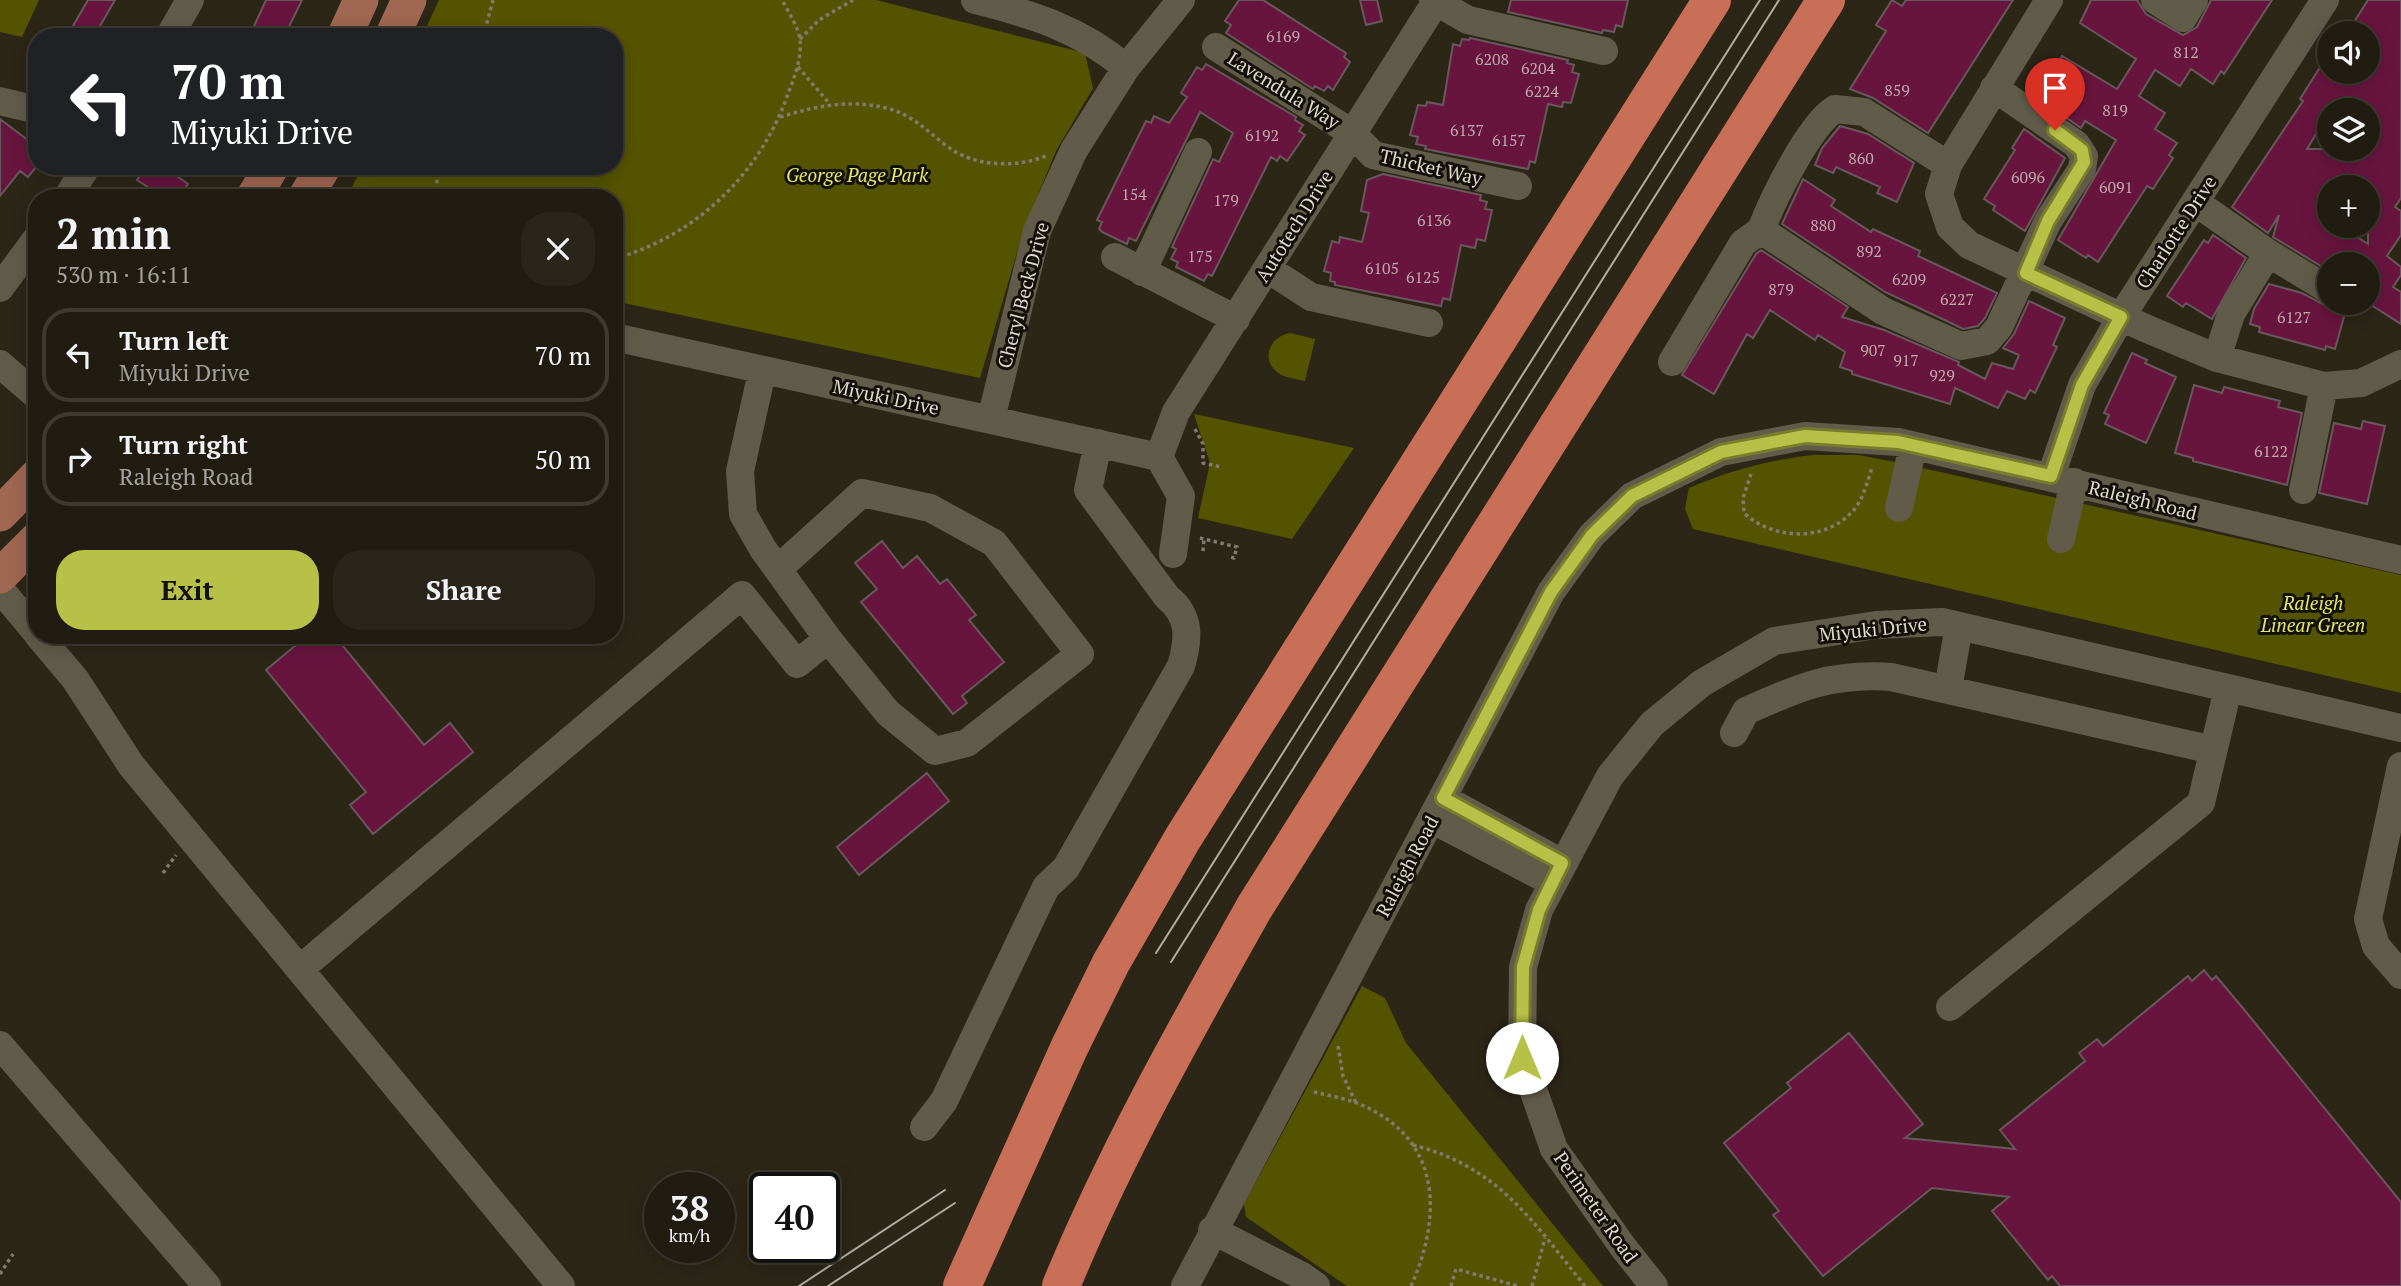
<!DOCTYPE html>
<html lang="en">
<head>
<meta charset="utf-8">
<style>
  body { margin:0; font-family:"PT Serif",serif; background:#29251a; color:#f1f3f6; height:100vh; display:flex; flex-direction:column; font-size:26px; white-space:nowrap }
  * { box-sizing:border-box; margin:0 }
  p { font-size:23px; color:#a2a19f }
  .icon { flex:none; width:38px; height:38px; fill:none; stroke:currentColor; stroke-width:2; stroke-linecap:round; stroke-linejoin:round }
  .map { position:relative; flex:1; overflow:hidden }
  .panel { position:absolute; left:28px; top:189px; width:595px; height:455px; display:flex; flex-direction:column; background:#211c11; border-radius:28px; box-shadow:0 4px 18px #0003,0 0 0 2px #3e3a31 }
  .panel>* { flex:none }
  .guide { position:absolute; left:28px; top:28px; width:595px; height:147px; border-radius:28px; box-shadow:0 4px 18px #0003,0 0 0 2px #3e3a31; background:#202124; color:#fff; overflow:hidden }
  .buttons { position:absolute; left:2317px; top:21px; display:grid; gap:14px }
  .buttons a { display:grid; place-items:center; width:63px; height:63px; border-radius:50%; background:#211c11; box-shadow:0 4px 18px #0003,0 0 0 2px #3e3a31; font-size:35px }
  .speed { position:absolute; left:644px; top:1172px; display:flex; gap:14px; font-size:35px; font-weight:700; text-align:center }
  .speed>* { display:grid; place-content:center; width:91px; height:91px; border-radius:50%; background:#211c11; box-shadow:0 4px 18px #0003,0 0 0 2px #3e3a31; line-height:1 }
  .speed small { font-size:18px; font-weight:400 }
  .speed .limit { border:4px solid #111; border-radius:10px; background:#fff; color:#111 }
  .pin { position:absolute; display:grid; place-items:center; width:60px; height:60px; color:#fff; margin:-72px -30px; border-radius:50% 50% 50% 0; rotate:-45deg; box-shadow:0 0 7px #0007 }
  .pin .icon { rotate:45deg }
  .me { position:absolute; width:77px; margin:-38px; rotate:0deg; stroke-linejoin:round; filter:drop-shadow(0 0 5px #0008) }
  .turn { display:flex; align-items:center; gap:24px; height:147px; padding:0 28px; font-size:32px }
  .turn .icon { width:91px; height:91px; stroke-width:2.5 }
  .turn b { display:block; font-size:49px; line-height:60px }
  .round { display:grid; place-items:center; flex:none; width:74px; height:74px; border-radius:28px; background:#29251a }
  .head { display:flex; align-items:center; justify-content:space-between; height:119px; padding:0 28px }
  h1 { font-size:42px; font-weight:700; line-height:52px }
  .button { display:flex; gap:14px; margin-top:auto; padding:14px 28px }
  .button a { flex:1; height:80px; border-radius:28px; background:#b8c147; color:#111; font-size:28px; font-weight:700; line-height:80px; text-align:center }
  .button a+a { background:#29251a; color:#f1f3f6 }
  ul { padding:0; list-style:none }
  li { display:flex; align-items:center; gap:21px; height:94px; margin:0 14px 10px; padding:0 14px; border:4px solid #3e3a31; border-radius:28px }
  li div { flex:1 }
  li b { display:block; font-size:26px }
  li em { font-style:normal }
  .map>svg:first-child { display:block }
</style>
</head>
<body>
<div class="map">
<svg width="2401" height="1286" viewBox="0 0 2401 1286">
  <rect width="100%" height="100%" fill="#2c2617"/>
  <path fill="#545400" d="M0 0H39L22 37 0 32Z
    M439 0H876L1085 53 1093 88 1056 151 1024 229 980 378 614 301V198H347L362 166H614V37H422Z
    M1290 333 1315 339 1305 381C1296 379 1284 378 1277 372 1260 358 1271 336 1290 333Z
    M1194 414 1354 448 1292 539 1198 518 1210 463Z
    M1813 455H1859L1900 463 2401 575V693L1693 529 1685 509 1689 488C1730 470 1769 460 1813 455Z
    M1362 986 1385 998 1406 1043 1603 1286H1347L1246 1217 1244 1204Z"/>
  <path fill="#68153e" stroke="#6a575d" stroke-width="2" fill-rule="evenodd" d="M88 0H115L100 26 119 37H80L70 31Z
    M266 0H302L284 37H249Z
    M1239 0H1263L1346 53 1344 57 1350 62 1333 90 1328 86 1324 91 1315 86 1313 89 1226 33 1231 25 1225 21Z
    M1360 0H1377L1382 21 1366 25Z
    M1511 0H1628L1622 27 1616 25 1614 32 1603 30 1602 33 1508 12Z
    M1892 0 1902 6 1906 0H2013L1928 133 1873 98 1850 89 1886 31 1876 25Z
    M2091 0H2137L2146 14 2183 35 2197 27 2211 0H2272L2224 74 2221 71 2213 84 2191 69 2180 86 2155 70 2139 96 2165 113 2155 129 2177 143 2169 155 2173 158 2153 189 2147 186 2098 262 2088 255 2086 258 2058 240 2116 140 2085 121 2081 128 2033 94 2051 66 2055 68 2062 56 2117 89 2136 59 2080 23Z
    M2368 0H2401V198L2395 207 2401 211V235L2387 256 2401 267V275L2393 287 2401 292V324L2368 303V264H2329V271L2273 237 2279 215 2268 233 2232 207 2303 101 2300 99 2329 53V72H2368V33H2347ZM2335 103 2347 110H2368V149H2307ZM2329 187H2368V244L2340 226H2329Z
    M1470 38 1568 60 1567 63 1574 65 1572 72 1579 74 1571 103 1563 102 1562 107 1548 104 1535 163 1530 161 1528 169 1425 149 1426 146 1416 144 1418 137 1410 135 1418 105 1426 106 1427 102 1443 105 1453 44 1460 46 1462 39 1469 40Z
    M1206 64 1296 117 1295 120 1303 125 1299 131 1305 135 1287 161 1280 156 1277 161 1271 157 1212 276 1208 274 1204 281 1176 267 1178 262 1171 259 1176 249 1172 247 1213 159 1219 162 1233 133 1200 112 1136 241 1129 238 1127 244 1102 232 1099 229 1102 222 1097 220 1146 121 1151 123 1154 116 1169 123 1187 97 1181 93 1197 67 1202 70Z
    M0 119 37 147V166L28 177 20 171 0 196Z
    M1840 126 1868 134 1914 163 1897 202 1877 193 1880 187 1836 167 1833 173 1815 165 1822 148Z
    M2024 129 2065 158 2025 231 1993 210 1995 206 1984 199 2015 150 2012 148Z
    M147 166H163L188 184 178 198H141L149 188 137 180Z
    M1383 174 1481 195 1480 200 1487 202 1485 209 1492 210 1485 241 1477 239 1475 248 1461 245 1450 300 1443 298 1441 306 1335 285V282L1330 281 1331 273 1324 271 1332 241 1339 243 1340 237 1362 242 1369 213 1361 211 1367 180Z
    M1803 179 1835 200 1831 206 1871 232 1873 229 1920 251 1918 256 1997 293 1985 318 1978 326 1963 329 1951 323 1885 292 1782 224Z
    M2213 235 2246 258 2212 319 2186 303 2183 307 2167 296 2204 240 2208 243Z
    M1761 250 1848 307 1842 317 1884 330 1959 362 1958 365 1985 379 1992 363 2013 369 2019 355 2003 348 2014 334 2029 301 2065 318 2053 345 2057 347 2035 393 2030 390 2025 399 2007 391 1998 408 1955 388 1950 404 1852 374V371L1840 367 1845 352 1818 335 1815 340 1770 310 1753 338 1747 334 1714 394 1682 375 1756 254Z
    M2269 284 2302 293 2328 307 2338 303 2347 306 2335 349 2326 346 2325 350 2259 332 2260 327 2250 324 2254 309Z
    M2132 353 2147 360 2145 363 2176 377 2146 443 2105 424 2109 415 2104 413Z
    M2194 385 2222 393 2224 387 2280 401 2278 407 2302 413 2287 485 2193 461V458L2175 453Z
    M2363 421 2385 426 2367 504 2319 493 2334 423 2361 429Z
    M882 541 903 568 917 556 940 584 947 579 976 615 969 620 1004 662 962 696 967 703 953 714 861 602 877 589 855 563Z
    M308 635H334L424 745 450 723 473 752 373 834 350 805 366 792 266 670Z
    M927 773 949 801 859 875 837 847Z
    M2204 970 2212 980 2216 976 2242 1007 2401 1202V1286H2060L2052 1276 2048 1280 1992 1211 2009 1197 1932 1188 1823 1276 1773 1215 1779 1211 1724 1143 1791 1088 1787 1083 1849 1033 1923 1124 1905 1138 2015 1149 2000 1130 2085 1061 2079 1053 2097 1039 2103 1046 2188 976 2192 981Z"/>
  <g fill="none" stroke-linecap="round" stroke-linejoin="round">
    <path stroke="#807b6e" stroke-width="3.5" stroke-dasharray="3.5 3.5" stroke-linecap="butt" d="M483 37 493 0
      M800 39 819 20 853 0
      M798 67 829 103
      M780 117C817 106 848 99 886 108 912 114 928 132 948 147 975 167 1016 168 1046 156
      M436 166 438 198
      M614 259C698 235 761 173 789 91 795 76 802 57 800 39 798 27 788 11 782 0
      M1195 429 1203 444V463L1221 467
      M1751 474 1743 498 1744 513C1773 540 1824 542 1852 512 1863 501 1867 482 1872 468
      M1200 538 1237 547 1234 558 1231 557
      M1203 551 1204 539
      M163 873 176 855
      M1338 1046 1343 1076 1356 1103
      M1314 1092C1331 1096 1350 1099 1366 1107 1443 1143 1441 1219 1411 1286
      M1413 1145C1499 1167 1532 1221 1585 1286
      M0 1274 13 1254
      M1451 1286 1456 1269 1518 1286
      M1532 1286 1545 1238"/>
    <path stroke="#615b4a" stroke-width="28" d="M975 0C1031 14 1081 29 1126 68
      M1433 0 1468 20 1604 51
      M2049 0 1948 165 1939 194 1950 227 1969 245 2145 328 2217 358 2324 386 2361 383 2401 364
      M2155 0 2183 18 2194 0
      M169 37 190 0
      M1216 47 1352 133 1373 155 1518 186
      M0 101 37 110
      M67 198 87 166
      M2195 202 2268 253 2329 290
      M1761 230 1883 311 1961 346 1987 341 1999 327 2048 221 2082 169 2084 156 2076 144 1994 88
      M1761 230C1772 201 1809 125 1835 109L1864 112 1948 165
      M1115 257 1236 319
      M1268 269 1311 297 1429 323
      M1142 272 1198 152
      M0 288 37 238
      M614 337 1159 457
      M2217 358 2231 314 2268 253
      M1672 362 1743 243 1761 230
      M0 364 37 396
      M762 372 740 471 743 514 763 549 828 639 888 713 935 751 967 743 1080 654 994 543 930 508 862 493 778 569
      M991 419 1037 231 1074 150 1126 68 1181 0
      M1159 457 1176 412 1437 0
      M1159 457 1181 496 1173 554
      M2051 476 2082 385 2121 317 2325 0
      M2303 490 2324 386
      M1899 508 1913 446
      M2061 539 2074 482
      M0 589 37 633
      M38 635 75 679 131 765 561 1286
      M1948 689 1959 626
      M1734 733 1746 711C1799 687 1832 673 1891 677L2213 750
      M2401 766 2368 919 2376 946 2401 975
      M1443 798 1562 863
      M1433 820 1552 882
      M300 969 742 595 797 664 828 639
      M1950 1007 2201 803 2228 689
      M0 1045 207 1286
      M924 1127 944 1101 1046 887 1066 868 1181 666C1189 639 1191 616 1167 597L1088 490 1098 443
      M1212 1230 1302 1276 1316 1286
      M1185 1286 1551 592 1592 535 1632 496 1721 452 1805 436 1898 442 2401 560
      M1654 1286 1623 1247 1554 1149 1522 1058 1523 967 1539 910 1610 776 1652 724 1702 683 1774 641 1876 625 1942 622 2401 728"/>
    <path stroke="#a06752" stroke-width="35" d="M344 37 361 0
      M392 37 409 0
      M253 198 272 166
      M305 198 324 166
      M0 514 37 476
      M0 576 37 539"/>
    <path stroke="#ca6f57" stroke-width="38" d="M962 1286 1070 1046 1111 963 1183 838 1712 0
      M1061 1286C1115 1155 1185 1031 1254 908L1826 0"/>
    <path stroke="#b2ada2" stroke-width="2" d="M1156 953 1760 0
      M1171 962 1779 0
      M799 1286 945 1190
      M828 1286 955 1203"/>
  </g>
  <g fill="none" stroke-linecap="round" stroke-linejoin="round">
    <g stroke="#787d2e" stroke-width="18">
      <path id="route" d="M1522 1058 1523 967 1539 910 1562 863 1443 798 1551 592 1592 535 1632 496 1721 452 1805 436 1898 442 2051 476 2082 385 2121 317 2026 273 2048 221 2084 162 2082 150 2055 130"/>
    </g>
    <use href="#route" stroke="#b8c147" stroke-width="12"/>
  </g>
  <g text-anchor="middle" stroke-width="6" stroke-linejoin="round" paint-order="stroke">
    <g font-size="16" fill="#c0a9ac">
      <text x="1283" y="42">6169</text>
      <text x="2186" y="58">812</text>
      <text x="1492" y="65">6208</text>
      <text x="1538" y="74">6204</text>
      <text x="1897" y="96">859</text>
      <text x="1542" y="97">6224</text>
      <text x="2115" y="116">819</text>
      <text x="1467" y="136">6137</text>
      <text x="1262" y="141">6192</text>
      <text x="1509" y="146">6157</text>
      <text x="1861" y="164">860</text>
      <text x="2028" y="183">6096</text>
      <text x="2116" y="193">6091</text>
      <text x="1134" y="200">154</text>
      <text x="1226" y="206">179</text>
      <text x="1434" y="226">6136</text>
      <text x="1823" y="231">880</text>
      <text x="1869" y="257">892</text>
      <text x="1200" y="262">175</text>
      <text x="1382" y="274">6105</text>
      <text x="1423" y="283">6125</text>
      <text x="1909" y="285">6209</text>
      <text x="1781" y="295">879</text>
      <text x="1957" y="305">6227</text>
      <text x="2294" y="323">6127</text>
      <text x="1873" y="356">907</text>
      <text x="1906" y="366">917</text>
      <text x="1942" y="381">929</text>
      <text x="2271" y="457">6122</text>
    </g>
    <g font-size="19" fill="#dedad0" stroke="#121009">
      <text transform="translate(1284 90) rotate(32)" y="7">Lavendula Way</text>
      <text transform="translate(1431 167) rotate(13)" y="7">Thicket Way</text>
      <text transform="translate(1294 226) rotate(-58)" y="7">Autotech Drive</text>
      <text transform="translate(2176 232) rotate(-57)" y="7">Charlotte Drive</text>
      <text transform="translate(1023 295) rotate(-75)" y="7">Cheryl Beck Drive</text>
      <text transform="translate(886 397) rotate(12)" y="7">Miyuki Drive</text>
      <text transform="translate(2143 500) rotate(14)" y="7">Raleigh Road</text>
      <text transform="translate(1873 629) rotate(-6)" y="7">Miyuki Drive</text>
      <text transform="translate(1407 866) rotate(-62)" y="7">Raleigh Road</text>
      <text transform="translate(1596 1207) rotate(55)" y="7">Perimeter Road</text>
    </g>
    <g font-size="19" font-style="italic" fill="#e6e865" stroke="#121009">
      <text x="857" y="182">George Page Park</text>
      <text x="2313" y="610">Raleigh<tspan x="2313" dy="22">Linear Green</tspan></text>
    </g>
  </g>
</svg>
<div class="buttons">
<a><svg class="icon" aria-label="sound" viewBox="0 0 24 24"><path d="M4 9h4l5-4v14l-5-4H4zM17 9q2 3 0 6"/></svg></a>
<a><svg class="icon" aria-label="layers" viewBox="0 0 24 24"><path d="M12 4l9 5-9 5-9-5zM3 14l9 5 9-5"/></svg></a>
<a>+</a>
<a>−</a>
</div>
<div class="speed"><div>38<small>km/h</small></div><div class="limit">40</div></div>
<div class="pin" style="left:2055px;top:130px;background:#d93025"><svg class="icon" aria-label="arrive" viewBox="0 0 24 24"><path d="M6 21V4h12l-3 4 3 4H6"/></svg></div>
<svg class="me" style="left:1522px;top:1058px" viewBox="-20 -20 40 40"><circle r="19" fill="#fff"/><path d="M0-13L10 11 0 6-10 11z" fill="#b8c147"/></svg>
<div class="guide">
<div class="turn"><svg class="icon" aria-label="left" viewBox="0 0 24 24"><path d="M17 20v-9H6M10 6l-5 5 5 5"/></svg><div><b>70 m</b>Miyuki Drive</div></div>
</div>
<section class="panel">
<div class="head"><div><h1>2 min</h1><p>530 m · 16:11</p></div><a class="round"><svg class="icon" aria-label="close" viewBox="0 0 24 24"><path d="M6 6l12 12M18 6L6 18"/></svg></a></div>
<ul>
<li><svg class="icon" aria-label="left" viewBox="0 0 24 24"><path d="M17 20v-9H6M10 6l-5 5 5 5"/></svg><div><b>Turn left</b><p>Miyuki Drive</p></div><em>70 m</em></li>
<li><svg class="icon" aria-label="right" viewBox="0 0 24 24"><path d="M7 20v-9h11M14 6l5 5-5 5"/></svg><div><b>Turn right</b><p>Raleigh Road</p></div><em>50 m</em></li>
</ul>
<div class="button"><a>Exit</a><a>Share</a></div>
</section>
</div>
</body>
</html>
